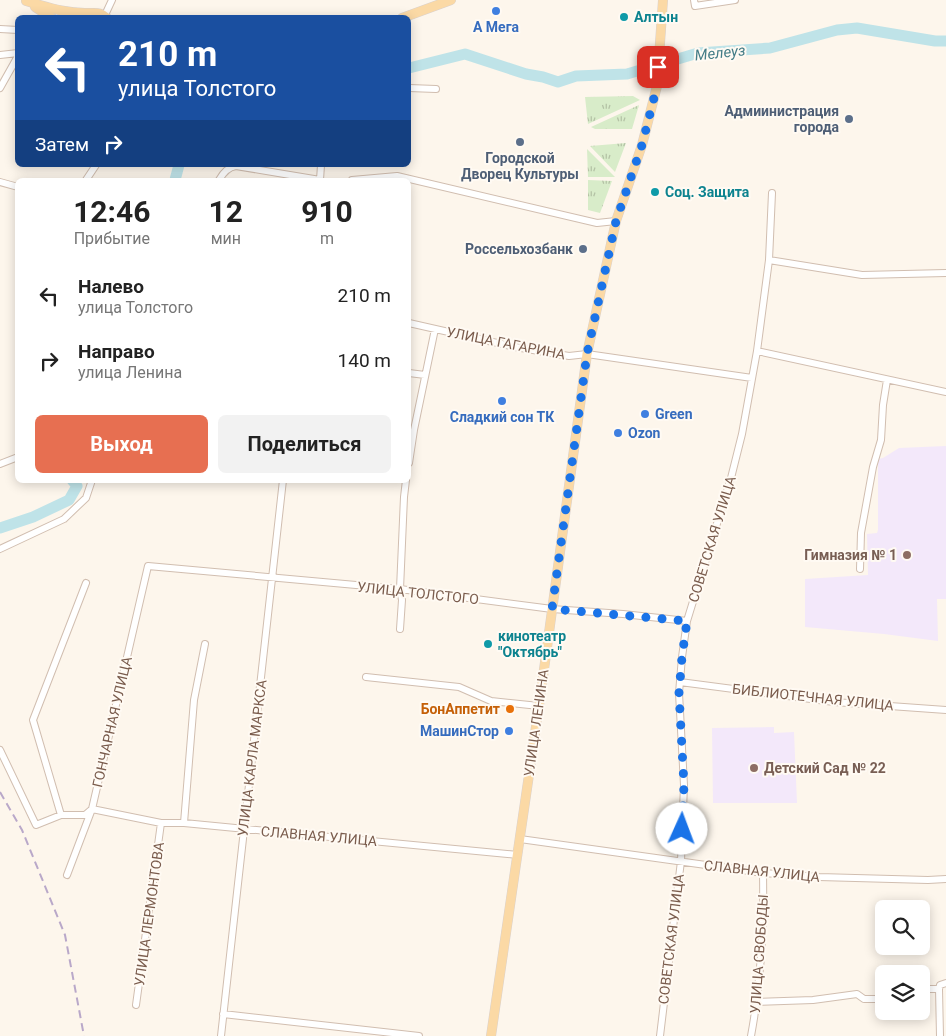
<!DOCTYPE html>
<html lang="ru">
<head>
<meta charset="utf-8">
<style>
  body { margin:0; font-family:Roboto,sans-serif; background:#f2f2f2; color:#222; height:100vh; display:flex; flex-direction:column; font-size:19px; white-space:nowrap }
  * { box-sizing:border-box; margin:0 }
  p { font-size:16px; color:#767676 }
  .icon { flex:none; width:28px; height:28px; fill:none; stroke:currentColor; stroke-width:2; stroke-linecap:round; stroke-linejoin:round }
  .map { position:relative; flex:1; overflow:hidden }
  .panel { position:absolute; left:15px; top:178px; width:396px; height:305px; display:flex; flex-direction:column; background:#fff; border-radius:8px; box-shadow:0 2px 12px #0003 }
  .panel>* { flex:none }
  .hud { position:absolute; left:15px; top:15px; width:396px; height:152px; border-radius:8px; box-shadow:0 2px 12px #0003; background:#1a4fa0; color:#fff; overflow:hidden }
  .buttons { position:absolute; left:875px; top:900px; display:grid; gap:10px }
  .buttons a { display:grid; place-items:center; width:55px; height:55px; border-radius:8px; background:#fff; box-shadow:0 2px 12px #0003; font-size:25px }
  .pin { position:absolute; display:grid; place-items:center; width:42px; height:42px; color:#fff; margin:-21px; border-radius:10px; box-shadow:0 2px 8px #0006 }
  .me { position:absolute; width:55px; margin:-28px; rotate:2deg; stroke-linejoin:round; filter:drop-shadow(0 0 4px #0008) }
  .turn { display:flex; align-items:center; gap:18px; height:105px; padding:0 20px; font-size:22px }
  .turn .icon { width:65px; height:65px; stroke-width:2.5 }
  .turn b { display:block; font-size:35px; line-height:42px }
  .then { display:flex; align-items:center; height:48px; padding:0 20px; background:#0003; gap:10px; font-size:19px }
  .eta { display:flex; justify-content:space-evenly; align-items:center; height:85px; text-align:center }
  .eta b { font-size:30px; font-weight:700; line-height:35px }
  .action { display:flex; gap:10px; margin-top:auto; padding:10px 20px }
  .action a { flex:1; height:58px; border-radius:8px; background:#e76f51; color:#fff; font-size:20px; font-weight:700; line-height:58px; text-align:center }
  .action a+a { background:#f2f2f2; color:#222 }
  ul { padding:0; list-style:none }
  li { display:flex; align-items:center; gap:15px; height:65px; padding:0 20px }
  li div { flex:1 }
  li b { display:block; font-size:19px }
  li em { font-style:normal }
  .map>svg:first-child { display:block }
</style>
</head>
<body>
<div class="map">
<svg width="946" height="1036" viewBox="0 0 946 1036">
  <defs>
    <pattern id="grass-tufts" width="24" height="20" patternUnits="userSpaceOnUse" patternTransform="scale(1.25)"><rect width="24" height="20" fill="#d8ecc9"/><path d="M3 7l-1-3M5 7V3M7 7l1-3M15 17l-1-3M17 17v-4M19 17l1-3" fill="none" stroke="#b4c2a5"/></pattern>
  </defs>
  <rect width="100%" height="100%" fill="#fdf6ec"/>
  <path fill="#f3e8fa" d="M946 446V599H937L938 641 884 634 805 627V579L868 575 867 534 877 533 878 530V459L883 458 899 448Z
    M774 727V733L794 732 797 803H713L712 728Z"/>
  <path fill="url(#grass-tufts)" d="M633 96 640 100 588 124 585 97Z
    M639 105 632 129H595L591 127Z
    M626 143 615 172 590 146Z
    M587 149 615 177H588Z
    M588 180 612 181 600 213 588 210Z"/>
  <g fill="none" stroke-linecap="round" stroke-linejoin="round">
    <path stroke="#bfe3e8" stroke-width="11" d="M409 68 465 54 526 74 543 77 558 82 576 76 627 74 698 53 770 48 837 30 857 28 935 41H946
      M175 180 179 165
      M0 528 33 517 69 500 77 486 72 480"/>
    <g stroke="#d1beb0" stroke-width="8">
      <path id="minor" d="M694 0 695 6 735 0
        M105 15 112 0
        M0 29 18 30
        M0 55 18 53
        M0 88 18 56
        M409 88 436 89
        M86 180 96 165
        M219 180C223 173 228 167 236 166L320 180
        M320 180 321 165
        M352 180 397 176 597 223 616 221
        M0 182 18 187
        M769 260 862 275 946 273
        M409 323 515 347 569 356 587 354 752 378
        M757 351 946 392
        M409 373 425 375
        M409 463 414 430 435 329
        M0 464 18 457
        M0 549 64 519 86 498 92 480
        M860 569 861 533 873 467 881 440 883 405 887 380
        M400 629 402 600 400 589 404 497 406 480
        M366 677 459 687 491 701 539 706
        M680 682 834 702 946 710
        M0 750 36 825 61 815H85L92 809 161 823H184L518 855
        M61 815 33 720 86 583
        M184 823 194 700 205 644
        M520 839 763 873 819 877 928 880 946 879
        M67 875 92 809 148 566 400 589 552 609 623 614 687 621
        M921 989H939
        M757 1002 813 1000 857 994 864 999H884
        M136 1005 161 823
        M223 1014 419 1036
        M221 1036 283 480
        M660 1036 681 861 684 785 679 693 682 657 687 621 731 478 742 434 757 351 769 260 772 193
        M751 1036C761 982 764 927 763 873
        M940 1036 939 989 940 985 946 983"/>
    </g>
    <g stroke="#dad1cd" stroke-width="10">
      <path id="major" d="M26 1C47 7 67 14 89 13 97 13 101 12 107 18
        M35 7 52 18
        M402 18 451 0
        M491 1036 539 706 587 354 616 221 642 145 657 86 663 0"/>
    </g>
    <use href="#minor" stroke="#fff" stroke-width="6"/>
    <use href="#major" stroke="#fbd9a5" stroke-width="9"/>
    <path stroke="#b9a8c9" stroke-width="2" stroke-dasharray="8 5" stroke-linecap="butt" d="M0 792 22 830 65 935 84 1036"/>
  </g>
  <g fill="none" stroke-linecap="round" stroke-linejoin="round">
    <path stroke="#1a73e8" stroke-width="9" stroke-dasharray="0 16.2" d="M658 67 657 86 642 145 616 221 587 354 552 609 687 621 682 657 679 693 684 785 682 829"/>
  </g>
  <g fill="#3f7fe0" stroke="#fffaf3" stroke-width="2">
    <circle cx="496" cy="11" r="5"/>
    <circle cx="502" cy="401" r="5"/>
    <circle cx="645" cy="414" r="5"/>
    <circle cx="618" cy="433" r="5"/>
    <circle cx="509" cy="731" r="5"/>
  </g>
  <g fill="#0f9aa8" stroke="#fffaf3" stroke-width="2">
    <circle cx="624" cy="17" r="5"/>
    <circle cx="655" cy="192" r="5"/>
    <circle cx="488" cy="644" r="5"/>
  </g>
  <g fill="#5c6f8a" stroke="#fffaf3" stroke-width="2">
    <circle cx="849" cy="119" r="5"/>
    <circle cx="520" cy="142" r="5"/>
    <circle cx="583" cy="249" r="5"/>
  </g>
  <g fill="#8d6e63" stroke="#fffaf3" stroke-width="2">
    <circle cx="907" cy="555" r="5"/>
    <circle cx="754" cy="768" r="5"/>
  </g>
  <circle fill="#e8710a" stroke="#fffaf3" stroke-width="2" cx="510" cy="709" r="5"/>
  <g text-anchor="middle" stroke-width="4" stroke-linejoin="round" paint-order="stroke">
    <g font-size="14" font-weight="bold" fill="#0d838f" stroke="#fffaf3" text-anchor="start">
      <text x="634" y="22">Алтын</text>
      <text x="665" y="197">Соц. Защита</text>
      <text x="498" y="641">кинотеатр<tspan x="498" dy="16">"Октябрь"</tspan></text>
    </g>
    <g font-size="14" font-weight="bold" fill="#366cbe" stroke="#fffaf3">
      <text x="496" y="32">А Мега</text>
      <text x="655" y="419" text-anchor="start">Green</text>
      <text x="502" y="422">Сладкий сон ТК</text>
      <text x="628" y="438" text-anchor="start">Ozon</text>
      <text x="499" y="736" text-anchor="end">МашинСтор</text>
    </g>
    <g font-size="14" font-weight="bold" fill="#4e5e75" stroke="#fffaf3" text-anchor="end">
      <text x="839" y="116">Адмиинистрация<tspan x="839" dy="16">города</tspan></text>
      <text x="520" y="163" text-anchor="middle">Городской<tspan x="520" dy="16">Дворец Культуры</tspan></text>
      <text x="573" y="254">Россельхозбанк</text>
    </g>
    <g font-size="14" fill="#7a5c4d" stroke="#fffaf3">
      <text transform="translate(506 343) rotate(11)" y="5">УЛИЦА ГАГАРИНА</text>
      <text transform="translate(712 539) rotate(-73)" y="5">СОВЕТСКАЯ УЛИЦА</text>
      <text transform="translate(418 593) rotate(6)" y="5">УЛИЦА ТОЛСТОГО</text>
      <text transform="translate(813 697) rotate(6)" y="5">БИБЛИОТЕЧНАЯ УЛИЦА</text>
      <text transform="translate(112 722) rotate(-77)" y="5">ГОНЧАРНАЯ УЛИЦА</text>
      <text transform="translate(536 723) rotate(-82)" y="5">УЛИЦА ЛЕНИНА</text>
      <text transform="translate(252 758) rotate(-83)" y="5">УЛИЦА КАРЛА МАРКСА</text>
      <text transform="translate(319 836) rotate(5)" y="5">СЛАВНАЯ УЛИЦА</text>
      <text transform="translate(762 871) rotate(6)" y="5">СЛАВНАЯ УЛИЦА</text>
      <text transform="translate(149 914) rotate(-82)" y="5">УЛИЦА ЛЕРМОНТОВА</text>
      <text transform="translate(671 939) rotate(-83)" y="5">СОВЕТСКАЯ УЛИЦА</text>
      <text transform="translate(759 954) rotate(-86)" y="5">УЛИЦА СВОБОДЫ</text>
    </g>
    <g font-size="14" font-weight="bold" fill="#785e54" stroke="#fffaf3" text-anchor="end">
      <text x="897" y="560">Гимназия № 1</text>
      <text x="764" y="773" text-anchor="start">Детский Сад № 22</text>
    </g>
    <g font-size="14" font-weight="bold" fill="#c56008" stroke="#fffaf3" text-anchor="end">
      <text x="500" y="714">БонАппетит</text>
    </g>
    <g font-size="15" font-style="italic" fill="#437c86" stroke="#fffaf3">
      <text transform="translate(720 53) rotate(-6)" y="5">Мелеуз</text>
    </g>
  </g>
</svg>
<div class="buttons">
<a><svg class="icon" aria-label="search" viewBox="0 0 24 24"><circle cx="10" cy="10" r="6"/><path d="M15 15l6 6"/></svg></a>
<a><svg class="icon" aria-label="layers" viewBox="0 0 24 24"><path d="M12 4l9 5-9 5-9-5zM3 14l9 5 9-5"/></svg></a>
</div>
<div class="pin" style="left:658px;top:67px;background:#d93025"><svg class="icon" aria-label="arrive" viewBox="0 0 24 24"><path d="M6 21V4h12l-3 4 3 4H6"/></svg></div>
<svg class="me" style="left:682px;top:829px" viewBox="-20 -20 40 40"><circle r="19" fill="#fff"/><path d="M0-13L10 11 0 6-10 11z" fill="#1a73e8"/></svg>
<div class="hud">
<div class="turn"><svg class="icon" aria-label="left" viewBox="0 0 24 24"><path d="M17 20v-9H6M10 6l-5 5 5 5"/></svg><div><b>210 m</b>улица Толстого</div></div>
<div class="then">Затем<svg class="icon" aria-label="right" viewBox="0 0 24 24"><path d="M7 20v-9h11M14 6l5 5-5 5"/></svg></div>
</div>
<section class="panel">
<div class="eta">
<div><b>12:46</b><p>Прибытие</p></div>
<div><b>12</b><p>мин</p></div>
<div><b>910</b><p>m</p></div>
</div>
<ul>
<li><svg class="icon" aria-label="left" viewBox="0 0 24 24"><path d="M17 20v-9H6M10 6l-5 5 5 5"/></svg><div><b>Налево</b><p>улица Толстого</p></div><em>210 m</em></li>
<li><svg class="icon" aria-label="right" viewBox="0 0 24 24"><path d="M7 20v-9h11M14 6l5 5-5 5"/></svg><div><b>Направо</b><p>улица Ленина</p></div><em>140 m</em></li>
</ul>
<div class="action"><a>Выход</a><a>Поделиться</a></div>
</section>
</div>
</body>
</html>
